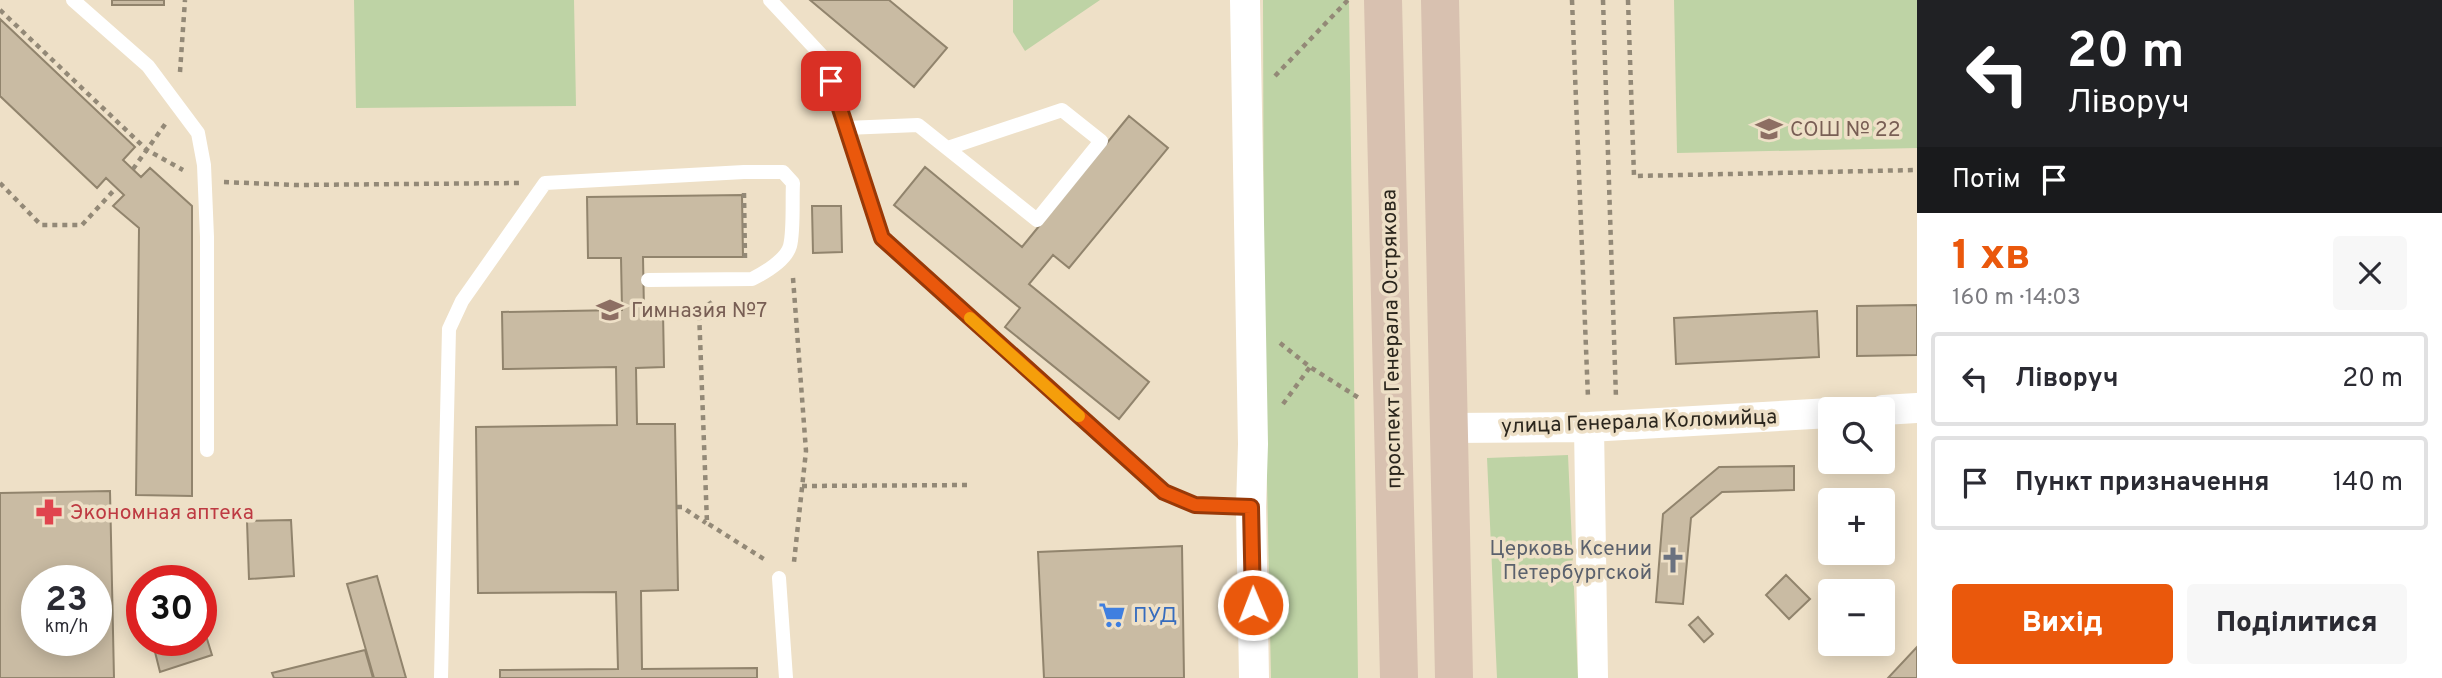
<!DOCTYPE html>
<html lang="uk">
<head>
<meta charset="utf-8">
<style>
  body { margin:0; font-family:Overpass,sans-serif; background:#f7f7f7; color:#2b2b33; height:100vh; display:flex; flex-direction:column; font-size:26px; white-space:nowrap }
  * { box-sizing:border-box; margin:0 }
  p { font-size:23px; color:#7c7c81 }
  .icon { flex:none; width:38px; height:38px; fill:none; stroke:currentColor; stroke-width:2; stroke-linecap:round; stroke-linejoin:round }
  .map { position:relative; flex:1; overflow:hidden }
  .panel { display:flex; flex-direction:column; background:#fff; width:525px }
  .panel>* { flex:none }
  .banner { background:#202124; color:#fff; overflow:hidden }
  .tools { position:absolute; left:1818px; top:397px; display:grid; gap:14px }
  .tools a { display:grid; place-items:center; width:77px; height:77px; border-radius:7px; background:#fff; box-shadow:0 4px 18px #0003; font-size:35px }
  .speed { position:absolute; left:21px; top:565px; display:flex; gap:14px; font-size:35px; font-weight:700; text-align:center }
  .speed>* { display:grid; place-content:center; width:91px; height:91px; border-radius:50%; background:#fff; box-shadow:0 4px 18px #0003; line-height:1 }
  .speed small { font-size:18px; font-weight:400 }
  .speed .limit { border:10px solid #d22; background:#fff; color:#111 }
  .pin { position:absolute; display:grid; place-items:center; width:60px; height:60px; color:#fff; margin:-30px; border-radius:14px; box-shadow:0 4px 10px #0006 }
  .me { position:absolute; width:77px; margin:-38px; rotate:359deg; stroke-linejoin:round; filter:drop-shadow(0 0 5px #0008) }
  .turn { display:flex; align-items:center; gap:24px; height:147px; padding:0 35px; font-size:32px }
  .turn .icon { width:91px; height:91px; stroke-width:2.5 }
  .turn b { display:block; font-size:49px; line-height:60px }
  .then { display:flex; align-items:center; height:66px; padding:0 35px; background:#0003; gap:14px; font-size:26px }
  .round { display:grid; place-items:center; flex:none; width:74px; height:74px; border-radius:7px; background:#f7f7f7 }
  .overview { display:flex; align-items:center; justify-content:space-between; height:119px; padding:0 35px }
  h1 { font-size:42px; font-weight:800; line-height:52px; color:#ea580c }
  .action { display:flex; gap:14px; margin-top:auto; padding:14px 35px }
  .action a { flex:1; height:80px; border-radius:7px; background:#ea580c; color:#fff; font-size:28px; font-weight:800; line-height:80px; text-align:center }
  .action a+a { background:#f7f7f7; color:#2b2b33 }
  ul { padding:0; list-style:none }
  li { display:flex; align-items:center; gap:21px; height:94px; margin:0 14px 10px; padding:0 21px; border:4px solid #e1e1e2; border-radius:7px }
  li div { flex:1 }
  li b { display:block; font-size:26px }
  li em { font-style:normal }
  main { display:flex; flex:1; min-height:0 }
  .map>svg:first-child { display:block }
</style>
</head>
<body>
<main>
<div class="map">
<svg width="1917" height="678" viewBox="0 0 1917 678">
  <rect width="100%" height="100%" fill="#eee0c7"/>
  <path fill="#bed3a5" d="M354 0H574L576 106 356 108Z
    M1013 0H1100L1025 51 1013 32Z
    M1263 0H1349L1358 678H1271L1264 333Z
    M1674 0H1917V148L1677 153Z
    M1568 455 1578 678H1497L1487 458Z"/>
  <path fill="#c9bba3" stroke="#91846d" stroke-width="2" fill-rule="evenodd" d="M112 0H164V5H112Z
    M810 0H889L947 48 914 87Z
    M0 19 135 147 123 160 141 177 150 168 192 206V496L136 495 139 228 113 206 124 195 106 178 97 188 0 96Z
    M1129 116 1168 148 1069 268 1053 255 1029 284 1149 382 1119 419 1005 327 1020 308 894 205 925 167 1022 247Z
    M742 195 743 257H643L644 311H663L664 367 636 368 637 424H675L678 590 641 591 642 669 757 668V678H500V670L618 669 616 592 478 593 476 427 617 425 616 367 503 369 502 312 622 310 621 258H588L587 197Z
    M812 206H841L842 252 813 253Z
    M1917 305V355L1857 356V306Z
    M1817 311 1819 357 1676 364 1674 318Z
    M1794 466V490L1722 492 1691 518 1683 604 1656 602 1663 514 1719 467Z
    M110 491 114 678H0V493ZM37 581H96V640H37Z
    M291 520 294 576 249 579 247 521Z
    M1182 546 1184 678H1044L1038 552Z
    M1786 575 1810 599 1789 619 1766 595Z
    M377 576 406 678H374L347 584Z
    M1698 617 1713 634 1704 642 1689 625Z
    M201 626H203L212 655 160 672 152 640H201Z
    M1917 647V678H1888Z
    M365 650 373 678H274L272 673Z"/>
  <g fill="none" stroke-linecap="round" stroke-linejoin="round">
    <path stroke="#938977" stroke-width="4.5" stroke-dasharray="5 5" stroke-linecap="butt" d="M1572 0 1588 398
      M1603 0 1616 398
      M1628 0 1634 176 1917 170
      M0 10 147 150 183 170
      M180 72 185 0
      M1275 76 1348 0
      M133 169 166 123
      M224 182 295 185 520 183
      M0 183 41 225H82L116 188
      M744 193 745 258
      M793 278 806 451 794 562
      M712 302 699 311 707 523 767 561
      M1280 343 1310 367 1359 398
      M1283 404 1310 367
      M802 486 971 485
      M677 507H682L706 523"/>
    <path stroke="#fff" stroke-width="14" d="M73 0 148 66 198 133 204 165 207 237V450
      M770 0 824 58 882 238 1164 492 1195 505 1251 507
      M846 128 918 125 1037 220 1101 141 1062 110 948 148
      M779 578 786 678
      M441 678 449 329 462 301 545 183 744 172H783L793 183C792 199 794 231 790 246 786 260 764 273 752 279L648 280"/>
    <path stroke="#fff" stroke-width="30" d="M1245 0 1253 444 1251 507 1254 678
      M1883 410 1917 408
      M1589 427 1593 678
      M1448 428 1589 427 1830 413"/>
    <path stroke="#d8c1b0" stroke-width="38" d="M1383 0 1399 678
      M1440 0 1454 678"/>
  </g>
  <g fill="none" stroke-linecap="round" stroke-linejoin="round">
    <g stroke="#983908" stroke-width="18">
      <path id="route" d="M831 81 882 238 1164 492 1195 505 1251 507 1253 605"/>
    </g>
    <use href="#route" stroke="#ea580c" stroke-width="12"/>
    <path stroke="#f59e0b" stroke-width="12" d="M970 318 1079 416"/>
  </g>
  <defs>
    <g id="school-bare" transform="scale(2.1)"><path d="M0-5L7-2L0 1L-7-2ZM-4 1L0 2.5L4 1V4Q0 6-4 4Z" fill="#8d6e63" stroke="#eee0c7" stroke-width="2.5" paint-order="stroke"/></g>
    <g id="pharmacy-bare" transform="scale(2.1)"><path d="M-2-6h4v4h4v4h-4v4h-4v-4h-4v-4h4Z" fill="#e0444e" stroke="#eee0c7" stroke-width="2.5" paint-order="stroke"/></g>
    <g id="church-bare" transform="scale(2.1)"><path d="M-1.2-6h2.4v3.5h3.3v2.4h-3.3V6h-2.4V-.1h-3.3v-2.4h3.3Z" fill="#6b7280" stroke="#eee0c7" stroke-width="2.5" paint-order="stroke"/></g>
    <g id="supermarket-bare" transform="scale(2.1)"><path d="M-6-5.5h2.5l.6 2H6L4.5 2H-2.5L-4.4-4H-6ZM-1.5 3.2a1.3 1.3 0 1 0 .1 0ZM3 3.2a1.3 1.3 0 1 0 .1 0Z" fill="#3f7fe0" stroke="#eee0c7" stroke-width="2.5" paint-order="stroke"/></g>
  </defs>
  <g fill-rule="evenodd">
    <use href="#school-bare" x="1769" y="129"/>
    <use href="#school-bare" x="610" y="310"/>
    <use href="#pharmacy-bare" x="49" y="512"/>
    <use href="#church-bare" x="1673" y="560"/>
    <use href="#supermarket-bare" x="1112" y="615"/>
  </g>
  <g text-anchor="middle" stroke-width="7" stroke-linejoin="round" paint-order="stroke">
    <g font-size="21" fill="#785e54" stroke="#eee0c7" text-anchor="start">
      <text x="1790" y="136">СОШ № 22</text>
      <text x="631" y="317">Гимназия №7</text>
    </g>
    <g font-size="21" fill="#2b261d" stroke="#eee0c7">
      <text transform="translate(1391 339) rotate(-91)" y="7">проспект Генерала Острякова</text>
      <text transform="translate(1639 421) rotate(-2)" y="7">улица Генерала Коломийца</text>
    </g>
    <g font-size="21" fill="#be3a42" stroke="#eee0c7" text-anchor="start">
      <text x="70" y="519">Экономная аптека</text>
    </g>
    <g font-size="21" fill="#5b616d" stroke="#eee0c7" text-anchor="end">
      <text x="1652" y="555">Церковь Ксении<tspan x="1652" dy="24">Петербургской</tspan></text>
    </g>
    <g font-size="21" fill="#366cbe" stroke="#eee0c7" text-anchor="start">
      <text x="1133" y="622">ПУД</text>
    </g>
  </g>
</svg>
<div class="tools">
<a><svg class="icon" aria-label="search" viewBox="0 0 24 24"><circle cx="10" cy="10" r="6"/><path d="M15 15l6 6"/></svg></a>
<a>+</a>
<a>−</a>
</div>
<div class="speed"><div>23<small>km/h</small></div><div class="limit">30</div></div>
<div class="pin" style="left:831px;top:81px;background:#d93025"><svg class="icon" aria-label="arrive" viewBox="0 0 24 24"><path d="M6 21V4h12l-3 4 3 4H6"/></svg></div>
<svg class="me" style="left:1253px;top:605px" viewBox="-20 -20 40 40"><circle r="17" fill="#ea580c" stroke="#fff" stroke-width="3"/><path d="M0-11L8 9 0 5-8 9z" fill="#fff"/></svg>
</div>
<section class="panel">
<div class="banner">
<div class="turn"><svg class="icon" aria-label="left" viewBox="0 0 24 24"><path d="M17 20v-9H6M10 6l-5 5 5 5"/></svg><div><b>20 m</b>Ліворуч</div></div>
<div class="then">Потім<svg class="icon" aria-label="arrive" viewBox="0 0 24 24"><path d="M6 21V4h12l-3 4 3 4H6"/></svg></div>
</div>
<div class="overview"><div><h1>1 хв</h1><p>160 m · 14:03</p></div><a class="round"><svg class="icon" aria-label="close" viewBox="0 0 24 24"><path d="M6 6l12 12M18 6L6 18"/></svg></a></div>
<ul>
<li><svg class="icon" aria-label="left" viewBox="0 0 24 24"><path d="M17 20v-9H6M10 6l-5 5 5 5"/></svg><div><b>Ліворуч</b></div><em>20 m</em></li>
<li><svg class="icon" aria-label="arrive" viewBox="0 0 24 24"><path d="M6 21V4h12l-3 4 3 4H6"/></svg><div><b>Пункт призначення</b></div><em>140 m</em></li>
</ul>
<div class="action"><a>Вихід</a><a>Поділитися</a></div>
</section>
</main>
</body>
</html>
